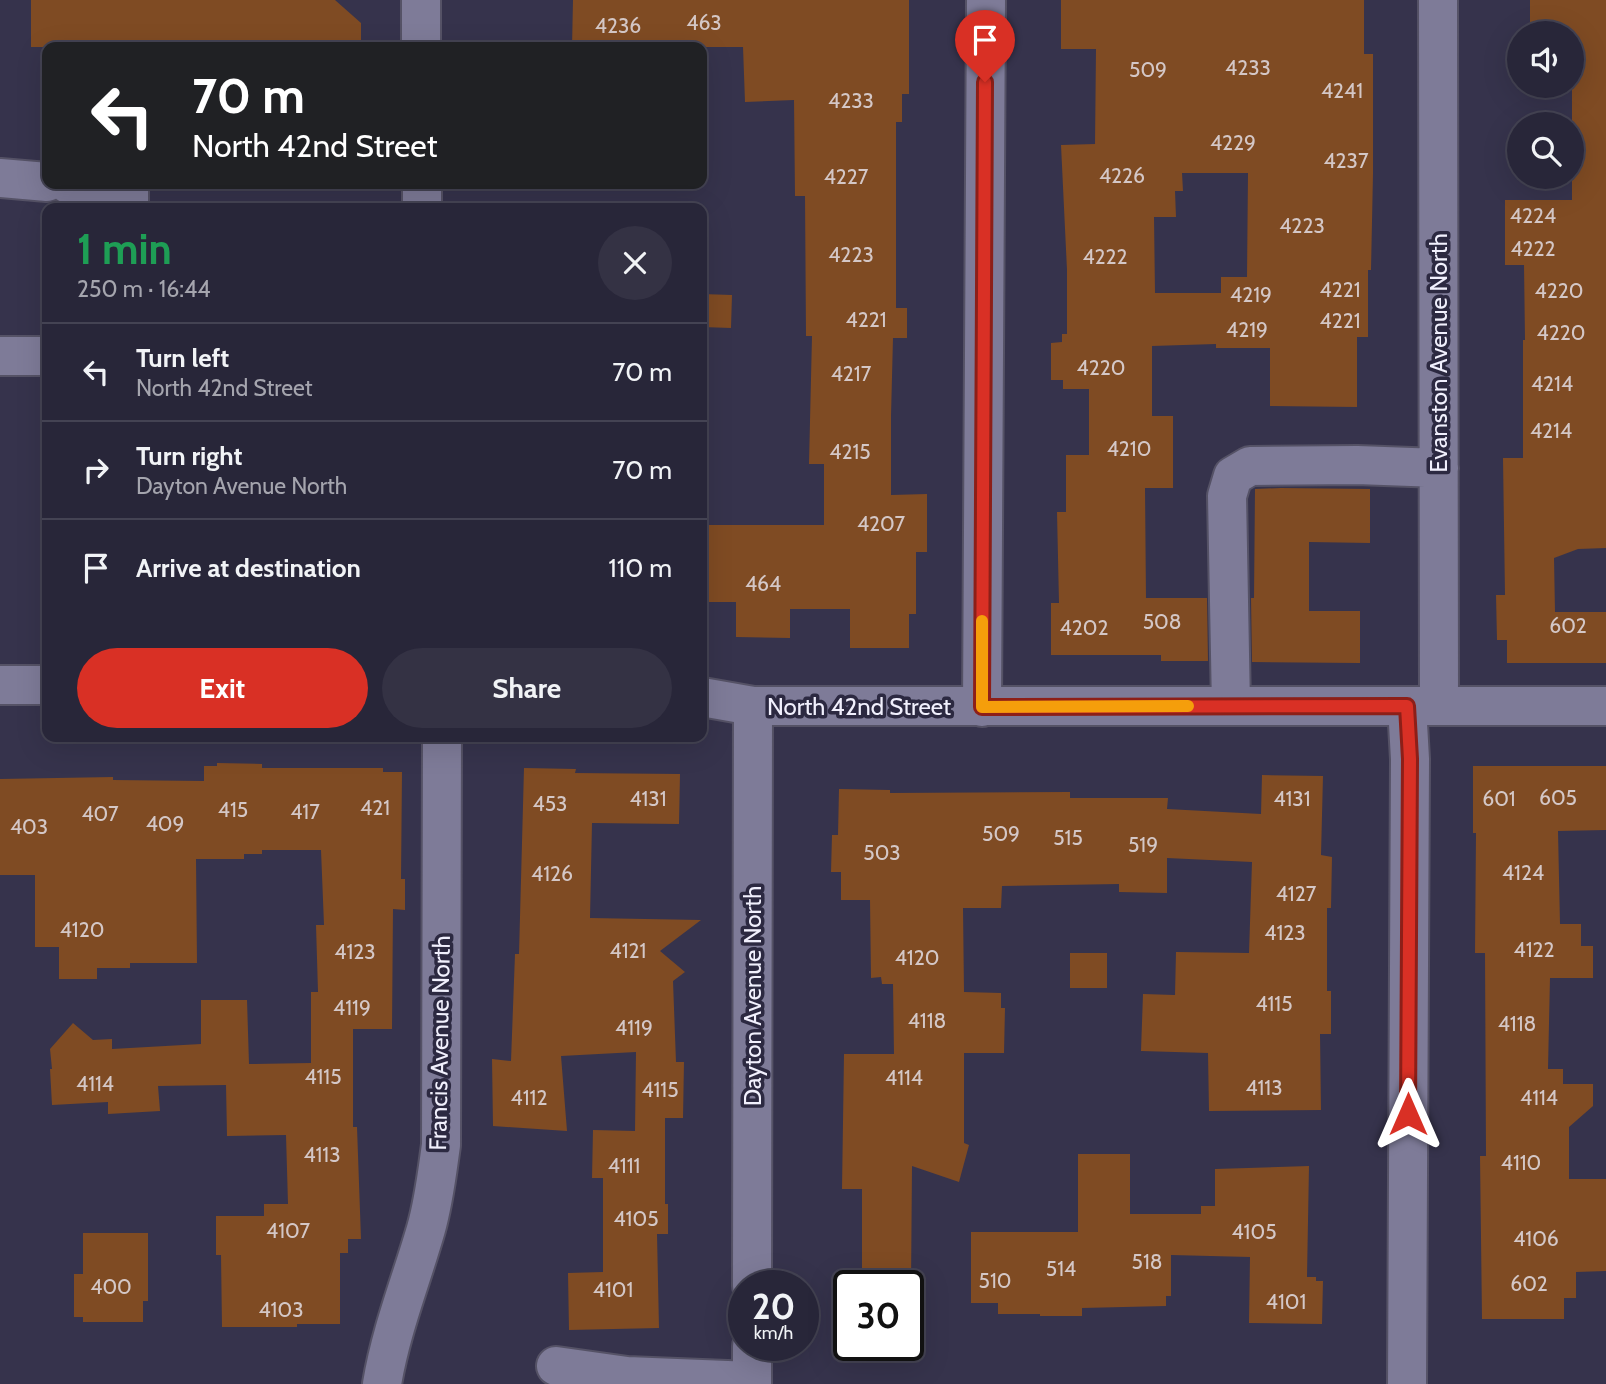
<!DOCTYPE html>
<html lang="en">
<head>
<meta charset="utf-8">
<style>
  body { margin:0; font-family:Cabin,sans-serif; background:#343244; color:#f1f3f6; height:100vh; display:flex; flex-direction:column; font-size:26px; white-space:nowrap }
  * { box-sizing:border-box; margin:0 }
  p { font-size:23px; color:#a5a5ae }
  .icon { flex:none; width:38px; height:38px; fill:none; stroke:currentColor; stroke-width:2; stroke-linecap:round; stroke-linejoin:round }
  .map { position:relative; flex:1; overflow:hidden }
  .panel { position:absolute; left:42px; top:203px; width:665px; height:539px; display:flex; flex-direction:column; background:#282639; border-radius:14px; box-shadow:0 7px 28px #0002,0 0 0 2px #444353 }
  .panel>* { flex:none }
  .top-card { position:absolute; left:42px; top:42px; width:665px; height:147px; border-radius:14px; box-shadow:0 7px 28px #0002,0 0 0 2px #444353; background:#202124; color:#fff; overflow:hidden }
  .controls { position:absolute; left:1507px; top:21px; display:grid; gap:14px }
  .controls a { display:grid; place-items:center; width:77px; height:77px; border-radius:50%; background:#282639; box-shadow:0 7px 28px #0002,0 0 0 2px #444353; font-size:35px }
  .speed { position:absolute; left:728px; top:1270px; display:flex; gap:14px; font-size:35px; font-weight:700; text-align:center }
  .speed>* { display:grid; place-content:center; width:91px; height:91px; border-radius:50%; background:#282639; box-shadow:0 7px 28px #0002,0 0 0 2px #444353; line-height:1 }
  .speed small { font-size:18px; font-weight:400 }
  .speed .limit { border:4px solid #111; border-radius:10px; background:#fff; color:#111 }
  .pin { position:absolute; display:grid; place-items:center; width:60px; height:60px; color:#fff; margin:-72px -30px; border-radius:50% 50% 50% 0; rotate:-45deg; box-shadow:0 0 7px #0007 }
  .pin .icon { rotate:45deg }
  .me { position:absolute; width:77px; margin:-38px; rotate:0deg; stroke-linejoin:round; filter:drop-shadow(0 0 5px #0008) }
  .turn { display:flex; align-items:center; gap:24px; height:147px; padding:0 35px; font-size:32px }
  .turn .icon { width:91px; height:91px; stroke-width:2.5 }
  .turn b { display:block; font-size:49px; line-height:60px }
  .round { display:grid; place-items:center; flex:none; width:74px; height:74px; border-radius:37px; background:#343244 }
  .head { display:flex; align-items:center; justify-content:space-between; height:119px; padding:0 35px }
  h1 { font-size:42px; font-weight:800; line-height:52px; color:#1e9e55 }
  .primary-button { display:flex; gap:14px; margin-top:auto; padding:14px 35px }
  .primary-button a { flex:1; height:80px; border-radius:42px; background:#d93025; color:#fff; font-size:28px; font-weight:800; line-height:80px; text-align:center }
  .primary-button a+a { background:#343244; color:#f1f3f6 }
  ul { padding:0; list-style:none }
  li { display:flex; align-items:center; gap:21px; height:98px; padding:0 35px; border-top:2px solid #444353 }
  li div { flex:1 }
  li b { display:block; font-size:26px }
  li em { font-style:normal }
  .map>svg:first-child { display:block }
</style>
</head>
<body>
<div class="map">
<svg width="1606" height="1384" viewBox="0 0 1606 1384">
  <rect width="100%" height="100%" fill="#36334c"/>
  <path fill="#7f4b23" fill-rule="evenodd" d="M31 0H335L361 23V47H31Z
    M573 0H909V94H902V122H896V308H907V338H893L891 416V495L927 494V552H916V614H909V648H850V609H790V638L736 637V602H702V525H824V464H809L812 336H806L805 196H795L794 100 745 102 743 47H572Z
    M1061 0H1364V54H1373V174L1371 270H1368V337H1357V407L1270 406V348H1216V344L1152 346V416H1173V488H1145L1146 598H1207L1208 661H1161V655H1051V603H1059L1057 512H1066V455H1089V389H1063V380H1051V343L1062 342V334H1067V270L1061 145 1095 144 1096 49H1061ZM1182 173H1248L1247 277H1221V293H1155L1154 217H1176L1175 191H1183Z
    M1530 0H1606V548L1578 549 1554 558 1555 612H1606V663H1507V640H1497L1496 595H1505L1503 458H1523V340H1525L1524 265H1505V200H1572V33H1530Z
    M702 294 732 295 731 328 702 327Z
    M1281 488 1370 489V543L1309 542V611H1360V663L1252 662 1251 598H1254L1255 489Z
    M217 763 262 764V768H383V772H402L401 879H405V910L393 909 392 1029H353V1127H357L361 1239H348V1253H340V1324H297V1327H222L221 1255H216V1216H264V1204H288L286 1135 227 1136 226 1085 158 1086 160 1111 108 1114V1102L52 1105 50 1069H52L50 1049 73 1023 93 1040 112 1039V1049L201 1044V1000H247L249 1064 311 1063V992H318L316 925H324L321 850H262V854H244V859H196L197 963H130V968H97V979H59V947H35V875H0V779L113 777V780L204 781V766H217Z
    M1473 766H1606V830L1558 831 1560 924H1581V946H1593V978H1550L1548 1069H1563V1084H1593V1106L1569 1127V1179H1606V1271L1576 1272V1298H1564V1319H1482L1480 1156H1486L1485 953H1475L1476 833H1473Z
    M524 768 576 769 575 773 680 774 679 824 592 823 590 918 701 920 660 951 685 972 673 981 676 1062H684L683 1118H665V1204H668V1234H657L659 1328 569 1330 568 1273 603 1272V1178H592L593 1130 635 1131 636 1052 561 1056 567 1131 493 1126 492 1059 511 1061 515 954H519Z
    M1262 775 1323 776 1321 855 1332 857 1331 908H1327V991H1331V1034H1320L1321 1110 1209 1111 1208 1053 1141 1051 1143 994 1175 995 1176 952 1249 953 1252 862 1167 858V893L1119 892V884L1002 886 1001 908H963L964 992 1001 993V1008H1005L1004 1053H964V1143L969 1145 959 1182 912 1166 911 1286H862V1189H842L844 1054H894L893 984H882L881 977 871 978 870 900H841V872H831L832 835H838L839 789 890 790V793L1070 792V798H1168L1167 809 1261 814Z
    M1070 953H1107V988H1070Z
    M1078 1154H1130V1214H1201V1206H1215V1169L1309 1166 1307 1277H1316V1281H1323L1322 1324 1249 1323 1250 1257 1171 1255V1296H1166V1306L1082 1308V1316H1040V1314H998V1303H971V1232H1078Z
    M83 1233H148V1301H143V1322H83V1317H74V1274H83Z"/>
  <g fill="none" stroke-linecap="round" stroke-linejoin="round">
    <g stroke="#555266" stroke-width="42">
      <path id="minor" d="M421 0V47
        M1438 0 1439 706
        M0 178 47 182
        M68 184 129 190V208
        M422 184V208
        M0 356H47
        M0 685H47
        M702 697 753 706H1606
        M1231 706 1227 496 1233 476 1250 466 1357 465 1439 468
        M1407 706 1410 759 1407 1384
        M982 707 986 0
        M752 1286 753 706
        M556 1366 627 1376 752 1381
        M382 1384C391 1330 411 1281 426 1229 434 1201 437 1173 441 1145L442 737
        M752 1384V1346"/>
    </g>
    <use href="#minor" stroke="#7e7b98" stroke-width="38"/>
  </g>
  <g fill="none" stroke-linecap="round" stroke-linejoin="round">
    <g stroke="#8d1f18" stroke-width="18">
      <path id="route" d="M985 82 982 707 1407 706 1410 759 1408 1114"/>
    </g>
    <use href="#route" stroke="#d93025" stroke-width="12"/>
    <path stroke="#f59e0b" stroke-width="12" d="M982 621V707L1188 706"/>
  </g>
  <g text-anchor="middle" stroke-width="7" stroke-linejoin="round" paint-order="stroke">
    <g font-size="21" fill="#d4c7c6">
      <text x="704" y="30">463</text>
      <text x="618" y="33">4236</text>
      <text x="1248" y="75">4233</text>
      <text x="1148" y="77">509</text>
      <text x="1342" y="98">4241</text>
      <text x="851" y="108">4233</text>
      <text x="1233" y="150">4229</text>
      <text x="1346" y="168">4237</text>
      <text x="1122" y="183">4226</text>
      <text x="846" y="184">4227</text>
      <text x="1533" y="223">4224</text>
      <text x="1302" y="233">4223</text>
      <text x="1533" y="256">4222</text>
      <text x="851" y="262">4223</text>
      <text x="1105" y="264">4222</text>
      <text x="1340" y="297">4221</text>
      <text x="1559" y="298">4220</text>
      <text x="1251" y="302">4219</text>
      <text x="866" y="327">4221</text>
      <text x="1340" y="328">4221</text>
      <text x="1247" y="337">4219</text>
      <text x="1561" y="340">4220</text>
      <text x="1101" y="375">4220</text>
      <text x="851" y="381">4217</text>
      <text x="1552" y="391">4214</text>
      <text x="1551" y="438">4214</text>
      <text x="1129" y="456">4210</text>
      <text x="850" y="459">4215</text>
      <text x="881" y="531">4207</text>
      <text x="763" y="591">464</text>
      <text x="1162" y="629">508</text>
      <text x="1568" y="633">602</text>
      <text x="1084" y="635">4202</text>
      <text x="1558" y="805">605</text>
      <text x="648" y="806">4131</text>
      <text x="1292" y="806">4131</text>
      <text x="1499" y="806">601</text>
      <text x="550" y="811">453</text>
      <text x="375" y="815">421</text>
      <text x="233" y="817">415</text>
      <text x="305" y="819">417</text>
      <text x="100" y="821">407</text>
      <text x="165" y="831">409</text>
      <text x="29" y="834">403</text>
      <text x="1001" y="841">509</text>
      <text x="1068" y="845">515</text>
      <text x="1143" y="852">519</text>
      <text x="882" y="860">503</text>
      <text x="1523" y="880">4124</text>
      <text x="552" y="881">4126</text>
      <text x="1296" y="901">4127</text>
      <text x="82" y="937">4120</text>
      <text x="1285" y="940">4123</text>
      <text x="1534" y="957">4122</text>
      <text x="628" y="958">4121</text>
      <text x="355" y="959">4123</text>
      <text x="917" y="965">4120</text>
      <text x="1274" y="1011">4115</text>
      <text x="352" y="1015">4119</text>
      <text x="927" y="1028">4118</text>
      <text x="1517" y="1031">4118</text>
      <text x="634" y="1035">4119</text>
      <text x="323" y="1084">4115</text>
      <text x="904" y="1085">4114</text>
      <text x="95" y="1091">4114</text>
      <text x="1264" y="1095">4113</text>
      <text x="660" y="1097">4115</text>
      <text x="529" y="1105">4112</text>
      <text x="1539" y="1105">4114</text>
      <text x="322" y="1162">4113</text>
      <text x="1521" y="1170">4110</text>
      <text x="624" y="1173">4111</text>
      <text x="636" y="1226">4105</text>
      <text x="288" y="1238">4107</text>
      <text x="1254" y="1239">4105</text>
      <text x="1536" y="1246">4106</text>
      <text x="1147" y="1269">518</text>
      <text x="1061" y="1276">514</text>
      <text x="995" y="1288">510</text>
      <text x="1529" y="1291">602</text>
      <text x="111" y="1294">400</text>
      <text x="613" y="1297">4101</text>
      <text x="1286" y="1309">4101</text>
      <text x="281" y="1317">4103</text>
    </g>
    <g font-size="24" fill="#f1f0fd" stroke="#2c2941">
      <text transform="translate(1439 353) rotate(-90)" y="8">Evanston Avenue North</text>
      <text x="859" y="715">North 42nd Street</text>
      <text transform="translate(753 996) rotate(-90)" y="8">Dayton Avenue North</text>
      <text transform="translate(440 1043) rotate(-89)" y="8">Francis Avenue North</text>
    </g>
  </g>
</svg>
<div class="controls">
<a><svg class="icon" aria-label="sound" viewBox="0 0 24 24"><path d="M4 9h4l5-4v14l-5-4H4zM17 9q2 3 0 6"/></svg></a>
<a><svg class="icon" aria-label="search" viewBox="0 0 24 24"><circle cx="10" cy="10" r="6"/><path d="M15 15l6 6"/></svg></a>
</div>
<div class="speed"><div>20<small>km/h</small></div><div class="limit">30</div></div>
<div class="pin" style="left:985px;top:82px;background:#d93025"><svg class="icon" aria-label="arrive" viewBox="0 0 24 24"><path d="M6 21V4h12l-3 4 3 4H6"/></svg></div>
<svg class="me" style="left:1408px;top:1114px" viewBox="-20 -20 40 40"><path d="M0-17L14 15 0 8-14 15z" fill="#d93025" stroke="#fff" stroke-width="4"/></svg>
<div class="top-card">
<div class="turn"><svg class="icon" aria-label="left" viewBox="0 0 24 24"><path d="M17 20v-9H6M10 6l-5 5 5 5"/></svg><div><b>70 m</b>North 42nd Street</div></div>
</div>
<section class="panel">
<div class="head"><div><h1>1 min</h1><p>250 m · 16:44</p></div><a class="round"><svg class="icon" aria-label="close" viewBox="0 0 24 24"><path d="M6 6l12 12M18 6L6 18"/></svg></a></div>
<ul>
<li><svg class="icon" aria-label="left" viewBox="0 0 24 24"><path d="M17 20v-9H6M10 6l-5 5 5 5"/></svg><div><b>Turn left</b><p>North 42nd Street</p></div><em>70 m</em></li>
<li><svg class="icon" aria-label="right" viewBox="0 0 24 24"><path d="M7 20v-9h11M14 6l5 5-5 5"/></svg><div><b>Turn right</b><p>Dayton Avenue North</p></div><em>70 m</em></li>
<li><svg class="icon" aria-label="arrive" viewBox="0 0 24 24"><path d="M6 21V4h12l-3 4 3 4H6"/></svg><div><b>Arrive at destination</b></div><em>110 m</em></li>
</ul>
<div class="primary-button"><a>Exit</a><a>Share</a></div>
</section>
</div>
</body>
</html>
